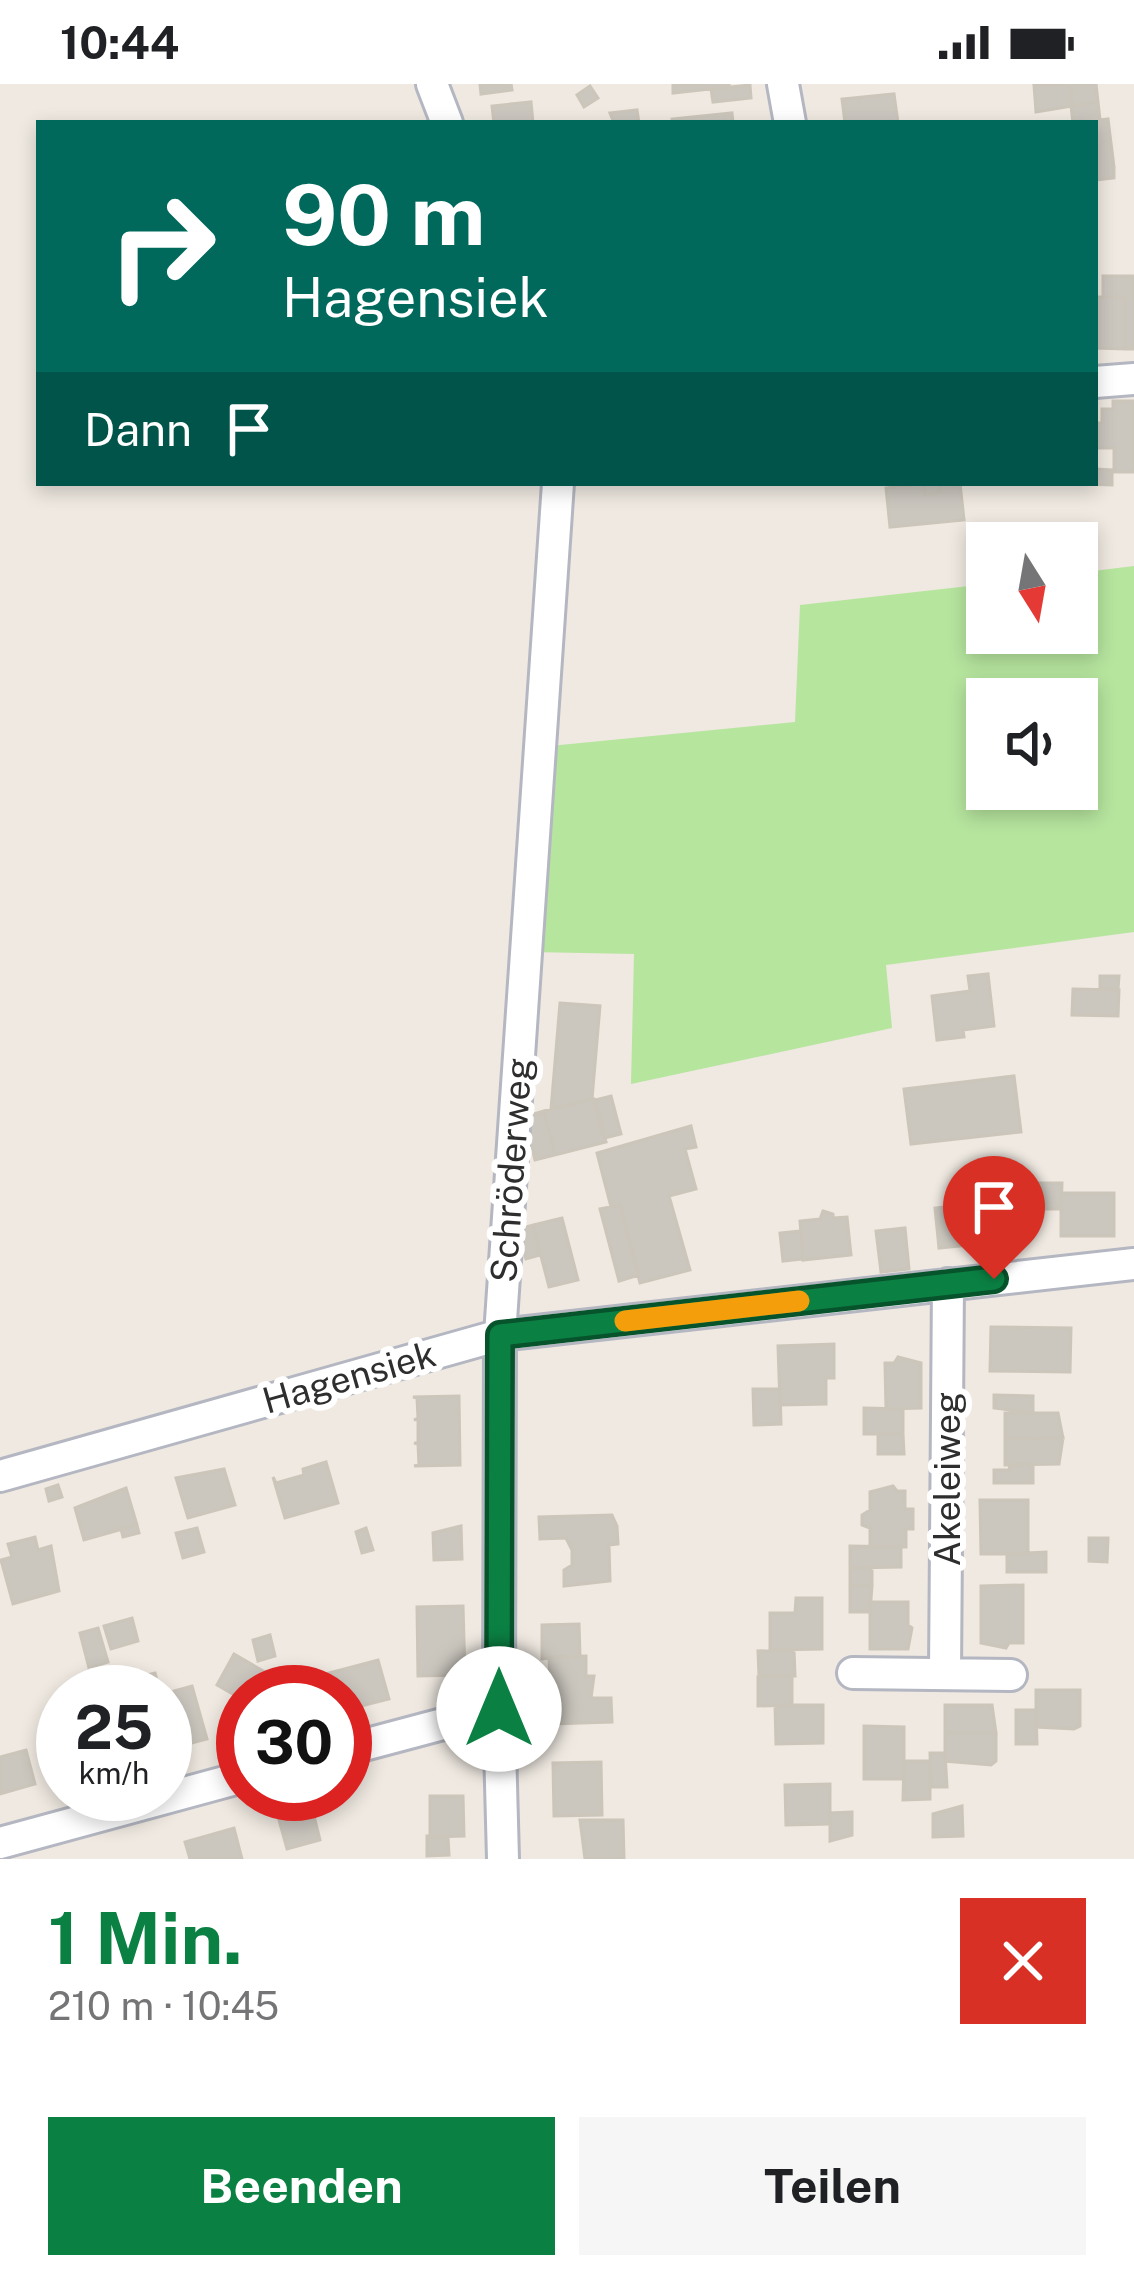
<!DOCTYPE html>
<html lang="de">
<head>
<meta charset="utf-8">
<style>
  body { margin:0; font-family:"Public Sans",sans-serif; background:#f6f6f6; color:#202124; height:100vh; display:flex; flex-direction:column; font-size:45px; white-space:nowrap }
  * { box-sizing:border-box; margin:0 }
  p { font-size:39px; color:#757577 }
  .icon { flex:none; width:66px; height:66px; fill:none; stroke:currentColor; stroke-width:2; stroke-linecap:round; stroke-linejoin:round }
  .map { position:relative; height:1775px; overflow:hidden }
  .drawer { display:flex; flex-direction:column; background:#fff; flex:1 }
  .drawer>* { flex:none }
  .guide { position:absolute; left:36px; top:36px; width:1062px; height:366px; border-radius:0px; box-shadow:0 6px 18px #0003; background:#00695c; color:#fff; overflow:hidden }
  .needle { width:78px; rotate:169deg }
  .tools { position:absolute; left:966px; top:438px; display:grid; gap:24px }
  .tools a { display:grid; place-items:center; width:132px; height:132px; border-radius:0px; background:#fff; box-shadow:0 6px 18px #0003; font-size:60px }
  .speed { position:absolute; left:36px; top:1581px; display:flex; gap:24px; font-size:60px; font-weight:700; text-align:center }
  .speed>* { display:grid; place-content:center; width:156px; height:156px; border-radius:50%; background:#fff; box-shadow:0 6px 18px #0003; line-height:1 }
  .speed small { font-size:30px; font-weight:400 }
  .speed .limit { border:18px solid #d22; background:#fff; color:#111 }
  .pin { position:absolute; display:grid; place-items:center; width:102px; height:102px; color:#fff; margin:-123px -51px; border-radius:50% 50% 50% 0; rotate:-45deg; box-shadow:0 0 12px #0007 }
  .pin .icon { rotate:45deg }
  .me { position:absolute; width:132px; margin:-66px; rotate:0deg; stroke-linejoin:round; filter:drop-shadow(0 0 9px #0008) }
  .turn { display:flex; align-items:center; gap:42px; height:252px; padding:0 48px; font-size:54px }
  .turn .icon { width:156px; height:156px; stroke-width:2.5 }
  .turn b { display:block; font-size:84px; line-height:102px }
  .then { display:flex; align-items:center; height:114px; padding:0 48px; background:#0003; gap:24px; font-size:45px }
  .round { display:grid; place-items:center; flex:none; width:126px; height:126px; border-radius:0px; background:#f6f6f6 }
  .head { display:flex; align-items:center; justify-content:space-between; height:204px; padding:0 48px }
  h1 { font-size:72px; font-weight:700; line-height:90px; color:#0b8043 }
  .primary-button { display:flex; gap:24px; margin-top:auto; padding:24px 48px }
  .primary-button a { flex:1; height:138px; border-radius:0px; background:#0b8043; color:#fff; font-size:48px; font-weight:700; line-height:138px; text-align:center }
  .primary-button a+a { background:#f6f6f6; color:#202124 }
  .status { display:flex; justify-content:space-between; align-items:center; height:84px; padding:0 60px; background:#fff; direction:ltr }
  .status svg { height:33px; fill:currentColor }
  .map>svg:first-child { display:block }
</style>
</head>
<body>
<div class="status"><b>10:44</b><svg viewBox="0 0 49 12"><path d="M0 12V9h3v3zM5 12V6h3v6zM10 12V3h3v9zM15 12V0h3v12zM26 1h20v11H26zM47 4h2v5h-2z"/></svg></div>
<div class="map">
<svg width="1134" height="1775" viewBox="0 0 1134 1775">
  <rect width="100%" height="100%" fill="#efe9e1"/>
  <path fill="#b6e59e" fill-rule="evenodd" d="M1134 482V848L886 881 892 944 631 1000 634 870 531 868 550 662 795 638 800 521 987 500V549H1077V489ZM987 615H1077V705H987Z"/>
  <path fill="#cbc7bf" stroke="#cbc5ba" stroke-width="3" d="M480 0H511L512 6 481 10Z
    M673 0H729V3L673 9Z
    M1071 0H1096L1098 18 1072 22Z
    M1071 0 1072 22 1036 28 1034 1Z
    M750 1 751 14 713 18 711 5Z
    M590 2 598 14 584 23 577 11Z
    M894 10 898 39H845L842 15Z
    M531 18 533 39H494L492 22Z
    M1098 18 1100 36 1108 35 1114 83V94L1095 96V39H1073L1071 22Z
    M637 26 639 39H614L610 29Z
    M732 29 733 39H672V35Z
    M1103 192H1134V265H1125V213H1103Z
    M1095 213H1125V265L1095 264Z
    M1113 317H1134V388H1114V364H1095V339H1102V325H1113Z
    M1095 385 1112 386V401L1085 400 1095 399Z
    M898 399H939L940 409 925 411 924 399 898 402Z
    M924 399 925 411 940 409 939 399H960L964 436 890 443 886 404Z
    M988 890 994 942 963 946 964 953 937 956 932 912 970 907 968 892Z
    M1100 892H1119L1118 905H1100Z
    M1073 905 1119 906 1118 932 1072 931Z
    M560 919 600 922 592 1015 551 1025Z
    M1014 992 1021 1048 911 1060 904 1005Z
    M611 1012 621 1050 605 1054 595 1016Z
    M594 1015 606 1058 555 1071 544 1027Z
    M544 1027 555 1071 535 1076 524 1033Z
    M691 1042 696 1063 685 1065 696 1105 669 1112 690 1186 640 1199 620 1121 611 1123 597 1069Z
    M1031 1099H1062L1061 1125H1031Z
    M979 1102 983 1106 985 1119 996 1118 1000 1158 939 1164 935 1124 954 1122 956 1105Z
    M1061 1109H1114V1152H1061Z
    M620 1121 639 1191 619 1197 600 1125Z
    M823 1127 833 1130V1134L847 1133 851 1171 803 1176 800 1137 820 1135Z
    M1014 1130H1031V1153H1013Z
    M562 1134 578 1196 549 1203 533 1141Z
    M533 1141 540 1171 526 1175 518 1145Z
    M905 1144 909 1185 881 1188 876 1147Z
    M801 1147 803 1175 783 1177 780 1149Z
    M991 1243 1071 1244 1070 1288 990 1287Z
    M834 1260V1294H826V1320L780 1321 778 1262Z
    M898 1273 921 1279V1324L886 1325 885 1279H894Z
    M753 1305H780L781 1340 754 1341Z
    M994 1311 1033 1312V1329L994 1324Z
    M459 1312 460 1381 414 1382 419 1381 418 1360 414 1359H418V1335L414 1336 418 1334 417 1314 413 1313Z
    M864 1324 903 1325V1350H864Z
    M1005 1329H1058L1063 1354 1005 1355Z
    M878 1350H903L904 1370H878Z
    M1063 1354 1059 1380 1005 1381V1355Z
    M326 1378 338 1419 285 1434 273 1393 276 1399 304 1391 303 1385Z
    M1009 1381H1033V1399H994V1386H1010Z
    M224 1385 235 1421 188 1434 176 1394Z
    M58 1401 62 1413 49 1417 46 1405Z
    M893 1402 897 1407H905V1425H913V1445H906V1463H870V1444L862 1441V1431L870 1426V1408Z
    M126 1404 137 1441 84 1456 75 1424Z
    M980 1416H1028V1470H981Z
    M612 1431 617 1442 618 1460 609 1461 610 1497 564 1502V1486L572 1481V1466L566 1454 540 1455 539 1433Z
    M137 1441 139 1449 123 1453 121 1445Z
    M461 1442 462 1475 434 1476 433 1449Z
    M197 1444 204 1468 183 1474 176 1449Z
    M366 1444 373 1466 362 1469 356 1448Z
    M35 1453 38 1466 51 1462 59 1507 13 1520 1 1476 12 1473 8 1460Z
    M1089 1454H1108L1107 1478 1089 1477Z
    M850 1462 901 1463V1483L850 1484Z
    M1046 1468V1488H1007V1470Z
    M850 1484H872V1502L850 1501Z
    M850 1501 872 1502 870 1528H850Z
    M1023 1501V1559H1009L1006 1564 981 1559V1502Z
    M796 1514H822V1565L770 1566V1529H795Z
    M870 1518H908V1541L912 1544 908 1565H870Z
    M463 1522 465 1591 418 1592 417 1523Z
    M132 1534 138 1557 111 1565 104 1542Z
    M579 1540 580 1572 542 1575V1541Z
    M98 1544 108 1578 89 1584 80 1549Z
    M270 1551 275 1572 258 1577 253 1556Z
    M794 1566 795 1592H759L758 1567Z
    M234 1570 265 1588 259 1598 275 1594 279 1608H243V1616L217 1601Z
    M586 1572V1592H594L591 1614H611L612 1638 551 1640 549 1573Z
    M378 1576 389 1615 345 1626V1608H309L306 1595Z
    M155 1589 160 1608H146L142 1592Z
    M142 1592 146 1608H128L125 1597Z
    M792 1592V1621L758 1622V1593Z
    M192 1602 207 1655 165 1666V1631L179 1627 174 1607Z
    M1036 1606H1080V1642L1074 1645 1036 1643Z
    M775 1621H823V1659L776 1660Z
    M945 1621H992L996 1649H945Z
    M1016 1626H1036L1037 1660H1016Z
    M864 1642 904 1643V1695H864Z
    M945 1649H996V1677L991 1681 945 1677Z
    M26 1666 35 1700 0 1710V1673Z
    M930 1669H945L947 1703H931Z
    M904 1677H930V1715L903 1716Z
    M601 1678 602 1731 554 1732 553 1679Z
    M830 1700V1740L786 1741 785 1701Z
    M430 1712H463L464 1752 430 1753Z
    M310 1716 320 1756 287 1765 276 1725Z
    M962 1722 963 1752 933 1753V1730Z
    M852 1728V1751L830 1757V1729Z
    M580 1736H623L624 1775H585Z
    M234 1744 242 1775H190L185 1758Z
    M427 1752 448 1753 449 1771 427 1772Z"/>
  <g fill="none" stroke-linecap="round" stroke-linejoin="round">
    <g stroke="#b4b7c1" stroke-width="36">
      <path id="minor" d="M432 0 447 39
        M783 0 790 39
        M1095 298 1134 295
        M0 1392 500 1251 1134 1180
        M853 1589 1011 1591
        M945 1589 948 1200
        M345 1666 499 1625
        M0 1759 243 1693
        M503 1775 499 1625 500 1251 558 399"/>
    </g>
    <use href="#minor" stroke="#fff" stroke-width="30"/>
  </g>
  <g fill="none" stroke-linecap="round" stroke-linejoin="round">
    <g stroke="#07532c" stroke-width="30">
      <path id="route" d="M499 1625 500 1251 994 1195"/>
    </g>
    <use href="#route" stroke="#0b8043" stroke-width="21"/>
    <path stroke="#f59e0b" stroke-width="21" d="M625 1237 799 1217"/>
  </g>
  <g text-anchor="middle" stroke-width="12" stroke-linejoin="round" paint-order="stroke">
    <g font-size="36" fill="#2e2e2e" stroke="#fff">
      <text transform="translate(511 1086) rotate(-86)" y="13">Schröderweg</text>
      <text transform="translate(349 1293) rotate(-16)" y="13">Hagensiek</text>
      <text transform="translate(947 1395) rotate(-90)" y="13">Akeleiweg</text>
    </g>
  </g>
</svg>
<div class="tools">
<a><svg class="needle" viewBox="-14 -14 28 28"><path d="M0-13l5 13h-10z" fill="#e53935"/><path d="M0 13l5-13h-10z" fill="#757577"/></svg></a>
<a><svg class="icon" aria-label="sound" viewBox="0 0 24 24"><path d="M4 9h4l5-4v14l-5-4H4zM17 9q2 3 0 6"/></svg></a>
</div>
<div class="speed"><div>25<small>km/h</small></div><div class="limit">30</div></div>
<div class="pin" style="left:994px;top:1195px;background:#d93025"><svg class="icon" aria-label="arrive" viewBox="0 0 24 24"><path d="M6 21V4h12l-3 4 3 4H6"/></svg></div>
<svg class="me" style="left:499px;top:1625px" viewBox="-20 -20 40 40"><circle r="19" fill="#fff"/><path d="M0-13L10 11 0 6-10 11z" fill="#0b8043"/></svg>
<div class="guide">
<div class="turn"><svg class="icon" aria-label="right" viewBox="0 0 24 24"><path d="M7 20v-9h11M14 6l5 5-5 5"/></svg><div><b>90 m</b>Hagensiek</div></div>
<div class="then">Dann<svg class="icon" aria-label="arrive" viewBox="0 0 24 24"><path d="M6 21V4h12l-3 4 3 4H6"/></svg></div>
</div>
</div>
<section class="drawer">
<div class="head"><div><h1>1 Min.</h1><p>210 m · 10:45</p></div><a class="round" style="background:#d93025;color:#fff"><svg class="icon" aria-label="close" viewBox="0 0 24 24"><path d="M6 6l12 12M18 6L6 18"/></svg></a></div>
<div class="primary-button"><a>Beenden</a><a>Teilen</a></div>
</section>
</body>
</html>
